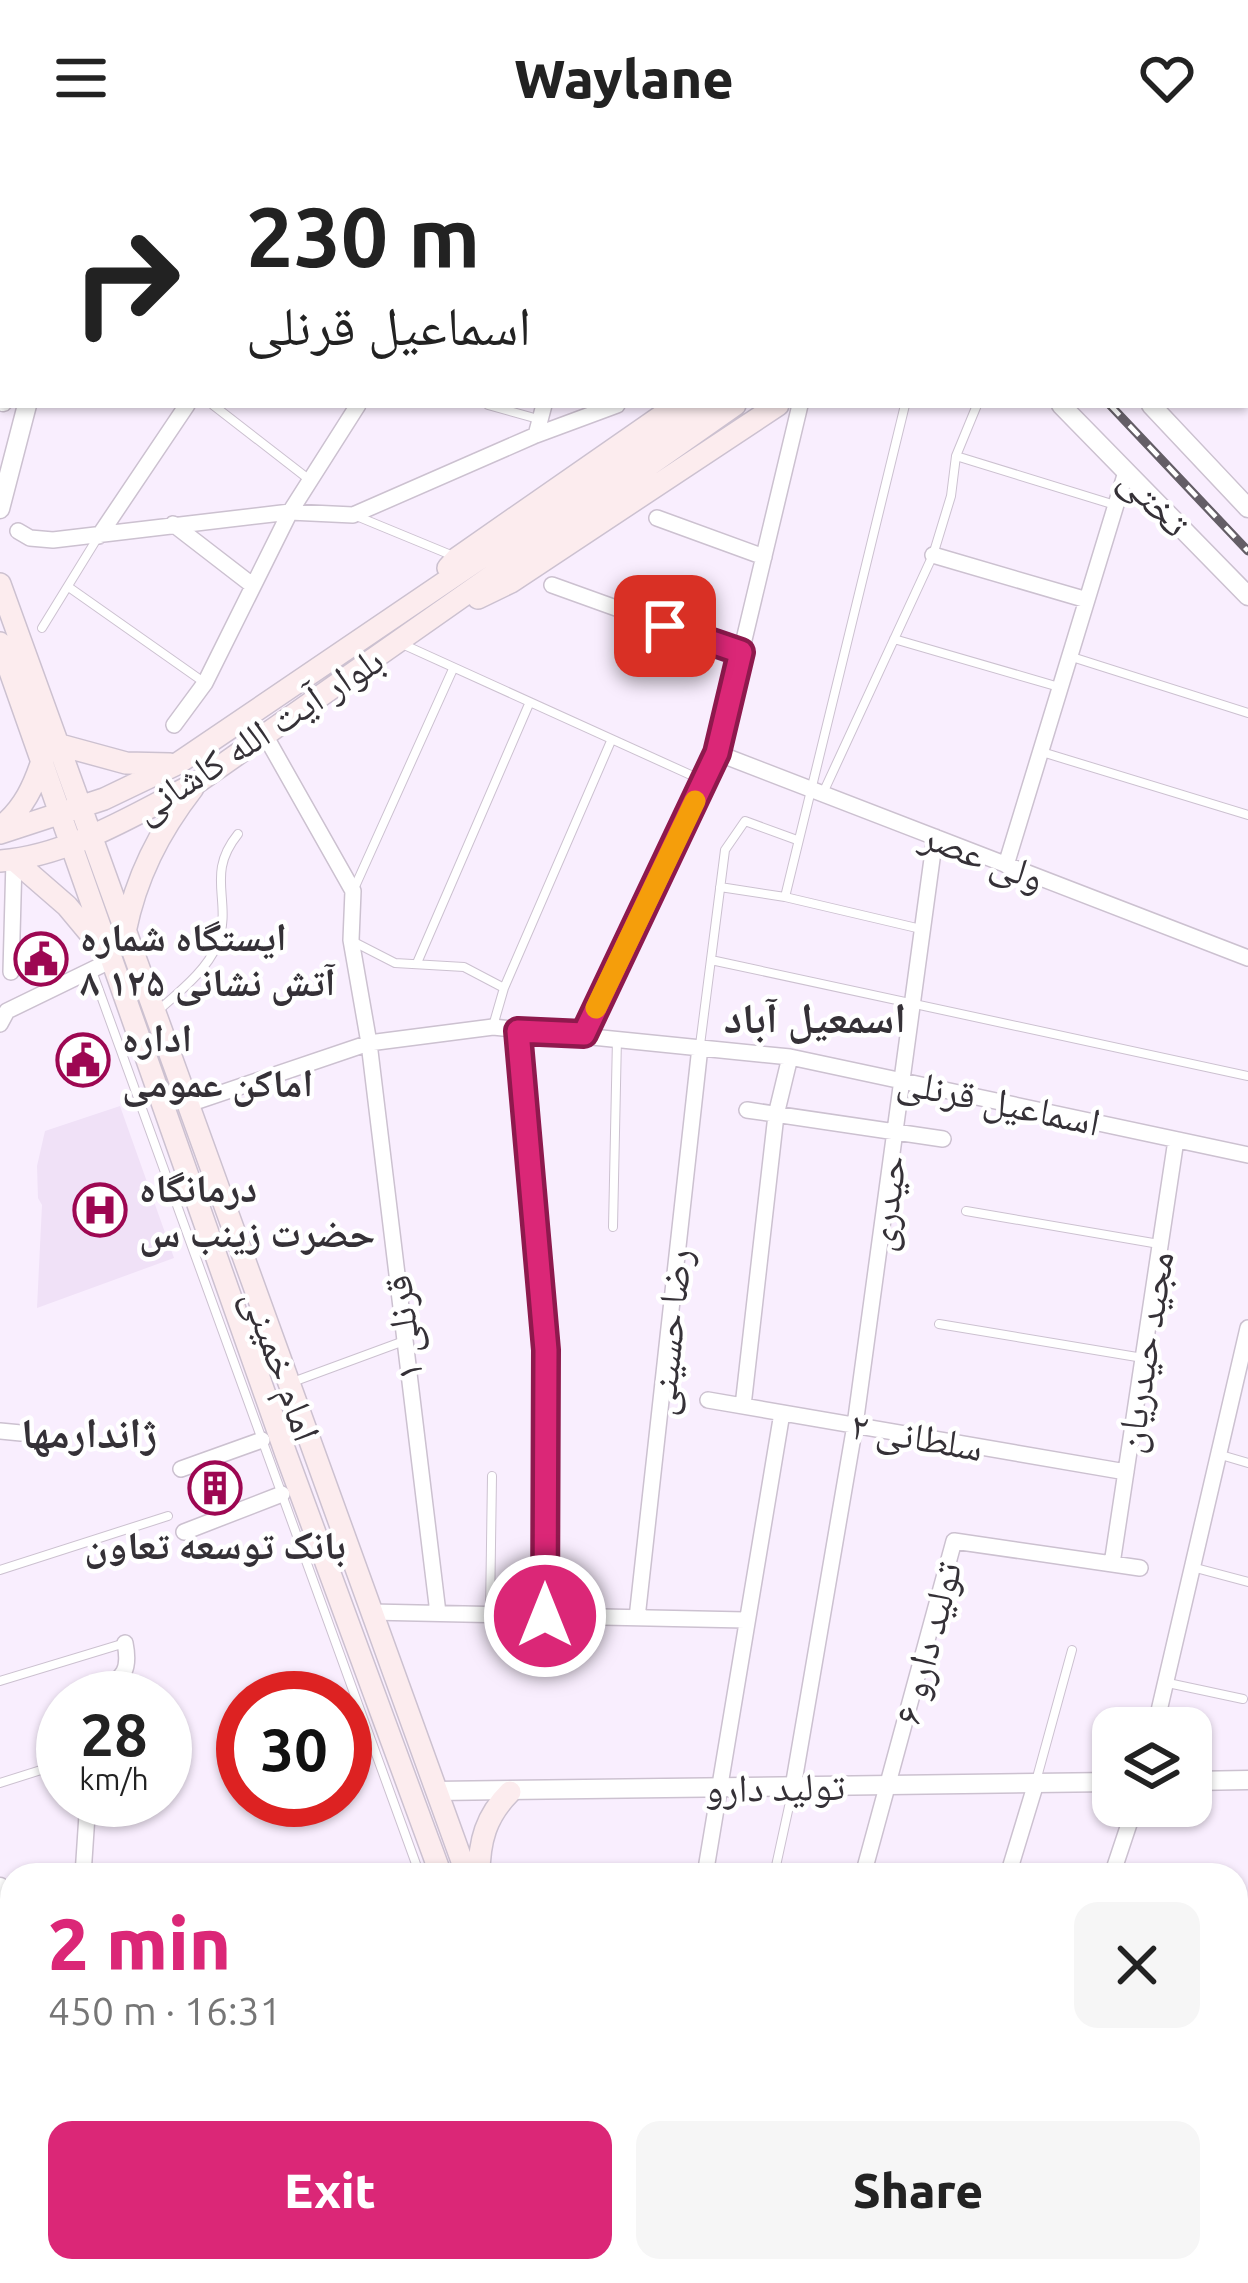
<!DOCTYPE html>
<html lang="en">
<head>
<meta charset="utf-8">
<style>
  body { margin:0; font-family:Ubuntu,"Noto Naskh Arabic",sans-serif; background:#f6f6f6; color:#222; height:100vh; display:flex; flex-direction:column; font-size:45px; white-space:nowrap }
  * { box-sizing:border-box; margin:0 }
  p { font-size:39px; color:#767676 }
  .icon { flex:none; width:66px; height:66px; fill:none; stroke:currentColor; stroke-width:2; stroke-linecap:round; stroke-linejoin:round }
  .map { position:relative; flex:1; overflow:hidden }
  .drawer { position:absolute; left:0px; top:1707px; width:1248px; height:420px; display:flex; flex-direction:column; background:#fff; border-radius:36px 36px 0 0; box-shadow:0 3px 9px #0004 }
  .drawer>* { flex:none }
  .hud { position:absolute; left:0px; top:0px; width:1248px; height:252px; box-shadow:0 3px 9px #0004; background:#fff; color:#222; overflow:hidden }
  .buttons { position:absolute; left:1092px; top:1551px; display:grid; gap:24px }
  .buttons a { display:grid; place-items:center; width:120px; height:120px; border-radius:24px; background:#fff; box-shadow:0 3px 9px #0004; font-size:60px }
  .speed { position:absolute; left:36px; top:1515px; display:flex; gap:24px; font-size:60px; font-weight:700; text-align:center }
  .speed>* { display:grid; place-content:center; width:156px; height:156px; border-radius:50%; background:#fff; box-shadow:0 3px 9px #0004; line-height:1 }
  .speed small { font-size:30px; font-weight:400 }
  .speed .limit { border:18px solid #d22; background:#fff; color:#111 }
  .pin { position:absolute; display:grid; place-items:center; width:102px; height:102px; color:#fff; margin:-51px; border-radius:24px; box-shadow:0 6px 18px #0006 }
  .me { position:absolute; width:132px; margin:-66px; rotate:0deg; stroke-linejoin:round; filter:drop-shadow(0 0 9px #0008) }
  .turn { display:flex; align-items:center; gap:42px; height:252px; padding:0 48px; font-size:54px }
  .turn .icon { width:156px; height:156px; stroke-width:2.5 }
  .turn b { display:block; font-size:84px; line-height:102px }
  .round { display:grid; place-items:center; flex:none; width:126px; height:126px; border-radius:24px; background:#f6f6f6 }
  .summary { display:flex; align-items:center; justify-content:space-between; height:204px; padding:0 48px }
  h1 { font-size:72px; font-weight:800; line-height:90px; color:#db2777 }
  .primary-button { display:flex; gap:24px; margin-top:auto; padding:24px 48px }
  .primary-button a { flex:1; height:138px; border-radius:24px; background:#db2777; color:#fff; font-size:48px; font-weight:800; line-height:138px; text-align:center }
  .primary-button a+a { background:#f6f6f6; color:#222 }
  header { display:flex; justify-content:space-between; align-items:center; height:156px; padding:0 48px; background:#fff; font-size:54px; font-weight:800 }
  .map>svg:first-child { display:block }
</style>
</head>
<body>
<header><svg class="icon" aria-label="menu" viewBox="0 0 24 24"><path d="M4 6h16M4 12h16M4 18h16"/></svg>Waylane<svg class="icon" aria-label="heart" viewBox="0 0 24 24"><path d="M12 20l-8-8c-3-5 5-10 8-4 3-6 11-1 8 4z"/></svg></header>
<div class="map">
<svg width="1248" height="2127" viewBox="0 0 1248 2127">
  <rect width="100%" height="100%" fill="#f9eefe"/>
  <path fill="#f0e1f7" d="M120 950 174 1102 37 1152 42 1049 38 1042 37 1010 45 975Z
    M156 2115H422L420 2127H160Z"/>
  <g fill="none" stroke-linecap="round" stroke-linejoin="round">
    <g stroke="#ccc1d0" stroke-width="10">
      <path id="service" d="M654 3 655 0
        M213 249 311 325
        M488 249 538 263
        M956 300 1115 349
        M354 359 451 399
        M70 432 205 527
        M42 472 98 381
        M894 483 1059 531
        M400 487 704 625
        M1072 501 1248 557
        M1042 596 1248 659
        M823 637 933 399 951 340 956 300 977 249
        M720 731 785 741 921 773
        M353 735 453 513
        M785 741 905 249
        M354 786 395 807 464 811 504 832
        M711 804 1248 920
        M417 807 529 548
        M92 815 420 1719
        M159 854C180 835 206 815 217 789 234 745 204 720 238 678
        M493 870 504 832 611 585
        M584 878 717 598
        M700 889 725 694 745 665 797 684
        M966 1055 1159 1088
        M613 1071 617 882
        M939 1168 1143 1202
        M290 1227 404 1185
        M1221 1299 1248 1307
        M1192 1411 1248 1426
        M0 1414 168 1360
        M490 1456 492 1320
        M0 1525 125 1487
        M1168 1527 1243 1543
        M1036 1625 1072 1494
        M0 1627 63 1607
        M774 1719 793 1632
        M1236 1765 1248 1768
        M0 1924 12 1927"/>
    </g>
    <g stroke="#ccc1d0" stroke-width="18">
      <path id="minor" d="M164 0 175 3
        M487 3 489 0
        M1015 3V0
        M1245 155 1248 152
        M1245 192 1248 194
        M800 249 717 597 1248 802
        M536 279 544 249
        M657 362 764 401
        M173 368 252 429
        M18 375 30 382 53 384 290 356 353 359 536 279 617 249
        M99 380 187 249
        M933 399 1087 444
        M552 429 741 497
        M174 569 205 527 290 356 358 249
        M266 581 353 735 351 784 369 887 438 1457
        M1006 709 1126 316
        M11 816 14 704
        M0 868 7 855 112 804
        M518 875 546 1194 545 1459
        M186 949 369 887 493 871 790 901 1248 999
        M747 954 943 983
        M708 1244 1126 1316
        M743 1250 776 959 790 901
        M0 1275 21 1277
        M181 1313 262 1284
        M184 1376 282 1338
        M1112 1408 1176 984
        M371 1456 745 1464
        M637 1462 700 891
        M92 1542C118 1522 132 1522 125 1487
        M1155 1572 1248 1172
        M793 1631 855 1269 935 681
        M83 1719 88 1644
        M705 1719 782 1257
        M863 1719 954 1385 1140 1412
        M1008 1719 1036 1627
        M1112 1719 1135 1650
        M1236 1861 1248 1826
        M0 2037 12 2041
        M1236 2073 1248 2079
        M91 2127 95 2115
        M699 2127 700 2115
        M885 2127 888 2115
        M1031 2127 1034 2115
        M1154 2127 1156 2115"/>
    </g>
    <g stroke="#ccc1d0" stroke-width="21">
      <path id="tertiary" d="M840 0 843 3
        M914 0 917 3
        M19 3V0
        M43 3 44 0
        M0 189 3 185
        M0 244 3 246
        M1061 249 1248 440
        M1151 249 1248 352
        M0 353 27 249
        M1191 1625 1248 1624
        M436 1635 1113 1626
        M0 1731 12 1770
        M0 1816 12 1817
        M123 2115 127 2127"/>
    </g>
    <g stroke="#ccc1d0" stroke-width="24">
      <path id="secondary" d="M1135 3 1141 0
        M1173 3 1180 0
        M1212 3 1218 0
        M1245 3 1248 2
        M448 412 457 402 677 249
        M0 428 467 1719
        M478 442 511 426 778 249
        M0 487 286 1298 441 1719
        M60 589 126 607 170 608
        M1 671C24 652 34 630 43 602
        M0 677 104 643 177 608 706 249
        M14 704 67 750 102 792
        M0 705C69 700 137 657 198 626L735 249
        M125 776C136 721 159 676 193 632
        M479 1719C479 1685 486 1660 510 1636
        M587 2115 592 2127
        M608 2115 612 2127"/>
    </g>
    <use href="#service" stroke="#fff" stroke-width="8"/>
    <use href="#minor" stroke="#fff" stroke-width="15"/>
    <use href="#tertiary" stroke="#fff" stroke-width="18"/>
    <use href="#secondary" stroke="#fcecee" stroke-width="21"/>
    <g stroke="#645e66" stroke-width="9">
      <path id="rail" d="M888 0 890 3
        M1110 249 1248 395"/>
    </g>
    <use href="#rail" stroke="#fff" stroke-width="4.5" stroke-dasharray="14" stroke-linecap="butt"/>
  </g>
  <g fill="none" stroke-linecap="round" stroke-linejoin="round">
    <g stroke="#8e194d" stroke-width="30">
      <path id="route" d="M545 1460 546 1194 518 875 584 878 717 597 741 496 665 470"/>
    </g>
    <use href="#route" stroke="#db2777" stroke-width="21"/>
    <path stroke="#f59e0b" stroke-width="21" d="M596 852 695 645"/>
  </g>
  <defs>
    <g id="civic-ring" transform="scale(2.7)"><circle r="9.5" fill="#fff" stroke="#9d0752" stroke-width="1.5"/><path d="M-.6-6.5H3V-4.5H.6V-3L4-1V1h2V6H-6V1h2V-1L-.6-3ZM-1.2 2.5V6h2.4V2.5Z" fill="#9d0752"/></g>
    <g id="hospital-ring" transform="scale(2.7)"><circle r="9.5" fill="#fff" stroke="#9d0752" stroke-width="1.5"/><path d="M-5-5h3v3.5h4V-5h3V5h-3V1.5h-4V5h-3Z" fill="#9d0752"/></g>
    <g id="building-ring" transform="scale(2.7)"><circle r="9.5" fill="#fff" stroke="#9d0752" stroke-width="1.5"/><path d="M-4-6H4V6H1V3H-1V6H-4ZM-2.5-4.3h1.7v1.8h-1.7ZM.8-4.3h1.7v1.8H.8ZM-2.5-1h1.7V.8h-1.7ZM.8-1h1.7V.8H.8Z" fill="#9d0752"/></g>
  </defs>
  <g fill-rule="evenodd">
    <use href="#civic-ring" x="41" y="803"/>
    <use href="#civic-ring" x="83" y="904"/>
    <use href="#hospital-ring" x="100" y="1054"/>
    <use href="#building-ring" x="215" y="1332"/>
  </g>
  <g text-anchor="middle" stroke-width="9" stroke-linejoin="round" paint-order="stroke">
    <g font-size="39" fill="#353137" stroke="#fff">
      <text transform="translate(1155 345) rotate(46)" y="14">تختی</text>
      <text transform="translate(258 578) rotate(-33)" y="14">بلوار آیت الله کاشانی</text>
      <text transform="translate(983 700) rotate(21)" y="14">ولی عصر</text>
      <text transform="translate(999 945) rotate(12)" y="14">اسماعیل قرنلی</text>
      <text transform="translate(886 1047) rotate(-82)" y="14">حیدری</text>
      <text transform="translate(403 1172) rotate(-97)" y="14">قرنلی ۱</text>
      <text transform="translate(669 1176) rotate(-84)" y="14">رضا حسینی</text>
      <text transform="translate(1144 1196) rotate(-81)" y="14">مجید حیدریان</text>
      <text transform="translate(282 1209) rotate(70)" y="14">امام خمینی</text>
      <text transform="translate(917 1280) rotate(10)" y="14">۲ سلطانی</text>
      <text transform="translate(927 1487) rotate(-75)" y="14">تولید دارو ۶</text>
      <text transform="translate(775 1631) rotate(-1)" y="14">تولید دارو</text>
    </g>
    <g font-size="39" font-weight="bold" fill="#353137" stroke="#fff" text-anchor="start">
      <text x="80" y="795">ایستگاه شماره<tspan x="80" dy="45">۸ آتش نشانی ۱۲۵</tspan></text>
      <text x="122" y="896">اداره<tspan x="122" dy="45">اماکن عمومی</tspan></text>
      <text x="139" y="1046">درمانگاه<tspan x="139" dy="45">حضرت زینب س</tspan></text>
      <text x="215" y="1403" text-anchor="middle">بانک توسعه تعاون</text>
    </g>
    <g font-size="42" font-weight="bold" fill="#353137" stroke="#fff">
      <text x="815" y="877">اسمعیل آباد</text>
      <text x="89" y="1292">ژاندارمها</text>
    </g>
  </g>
</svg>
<div class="buttons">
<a><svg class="icon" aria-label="layers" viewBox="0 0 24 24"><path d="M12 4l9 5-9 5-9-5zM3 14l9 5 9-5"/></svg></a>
</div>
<div class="speed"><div>28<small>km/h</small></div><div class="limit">30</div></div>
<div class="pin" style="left:665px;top:470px;background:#d93025"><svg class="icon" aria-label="arrive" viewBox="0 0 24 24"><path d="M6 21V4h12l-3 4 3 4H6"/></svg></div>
<svg class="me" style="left:545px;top:1460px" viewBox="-20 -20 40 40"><circle r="17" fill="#db2777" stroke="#fff" stroke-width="3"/><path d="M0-11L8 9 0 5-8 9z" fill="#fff"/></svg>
<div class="hud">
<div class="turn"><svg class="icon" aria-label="right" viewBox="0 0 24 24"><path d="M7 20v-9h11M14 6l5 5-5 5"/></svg><div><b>230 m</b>اسماعیل قرنلی</div></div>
</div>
<section class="drawer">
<div class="summary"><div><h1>2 min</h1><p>450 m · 16:31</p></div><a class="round"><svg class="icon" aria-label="close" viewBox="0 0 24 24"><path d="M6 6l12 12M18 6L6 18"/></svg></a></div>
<div class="primary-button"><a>Exit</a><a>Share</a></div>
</section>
</div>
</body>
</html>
